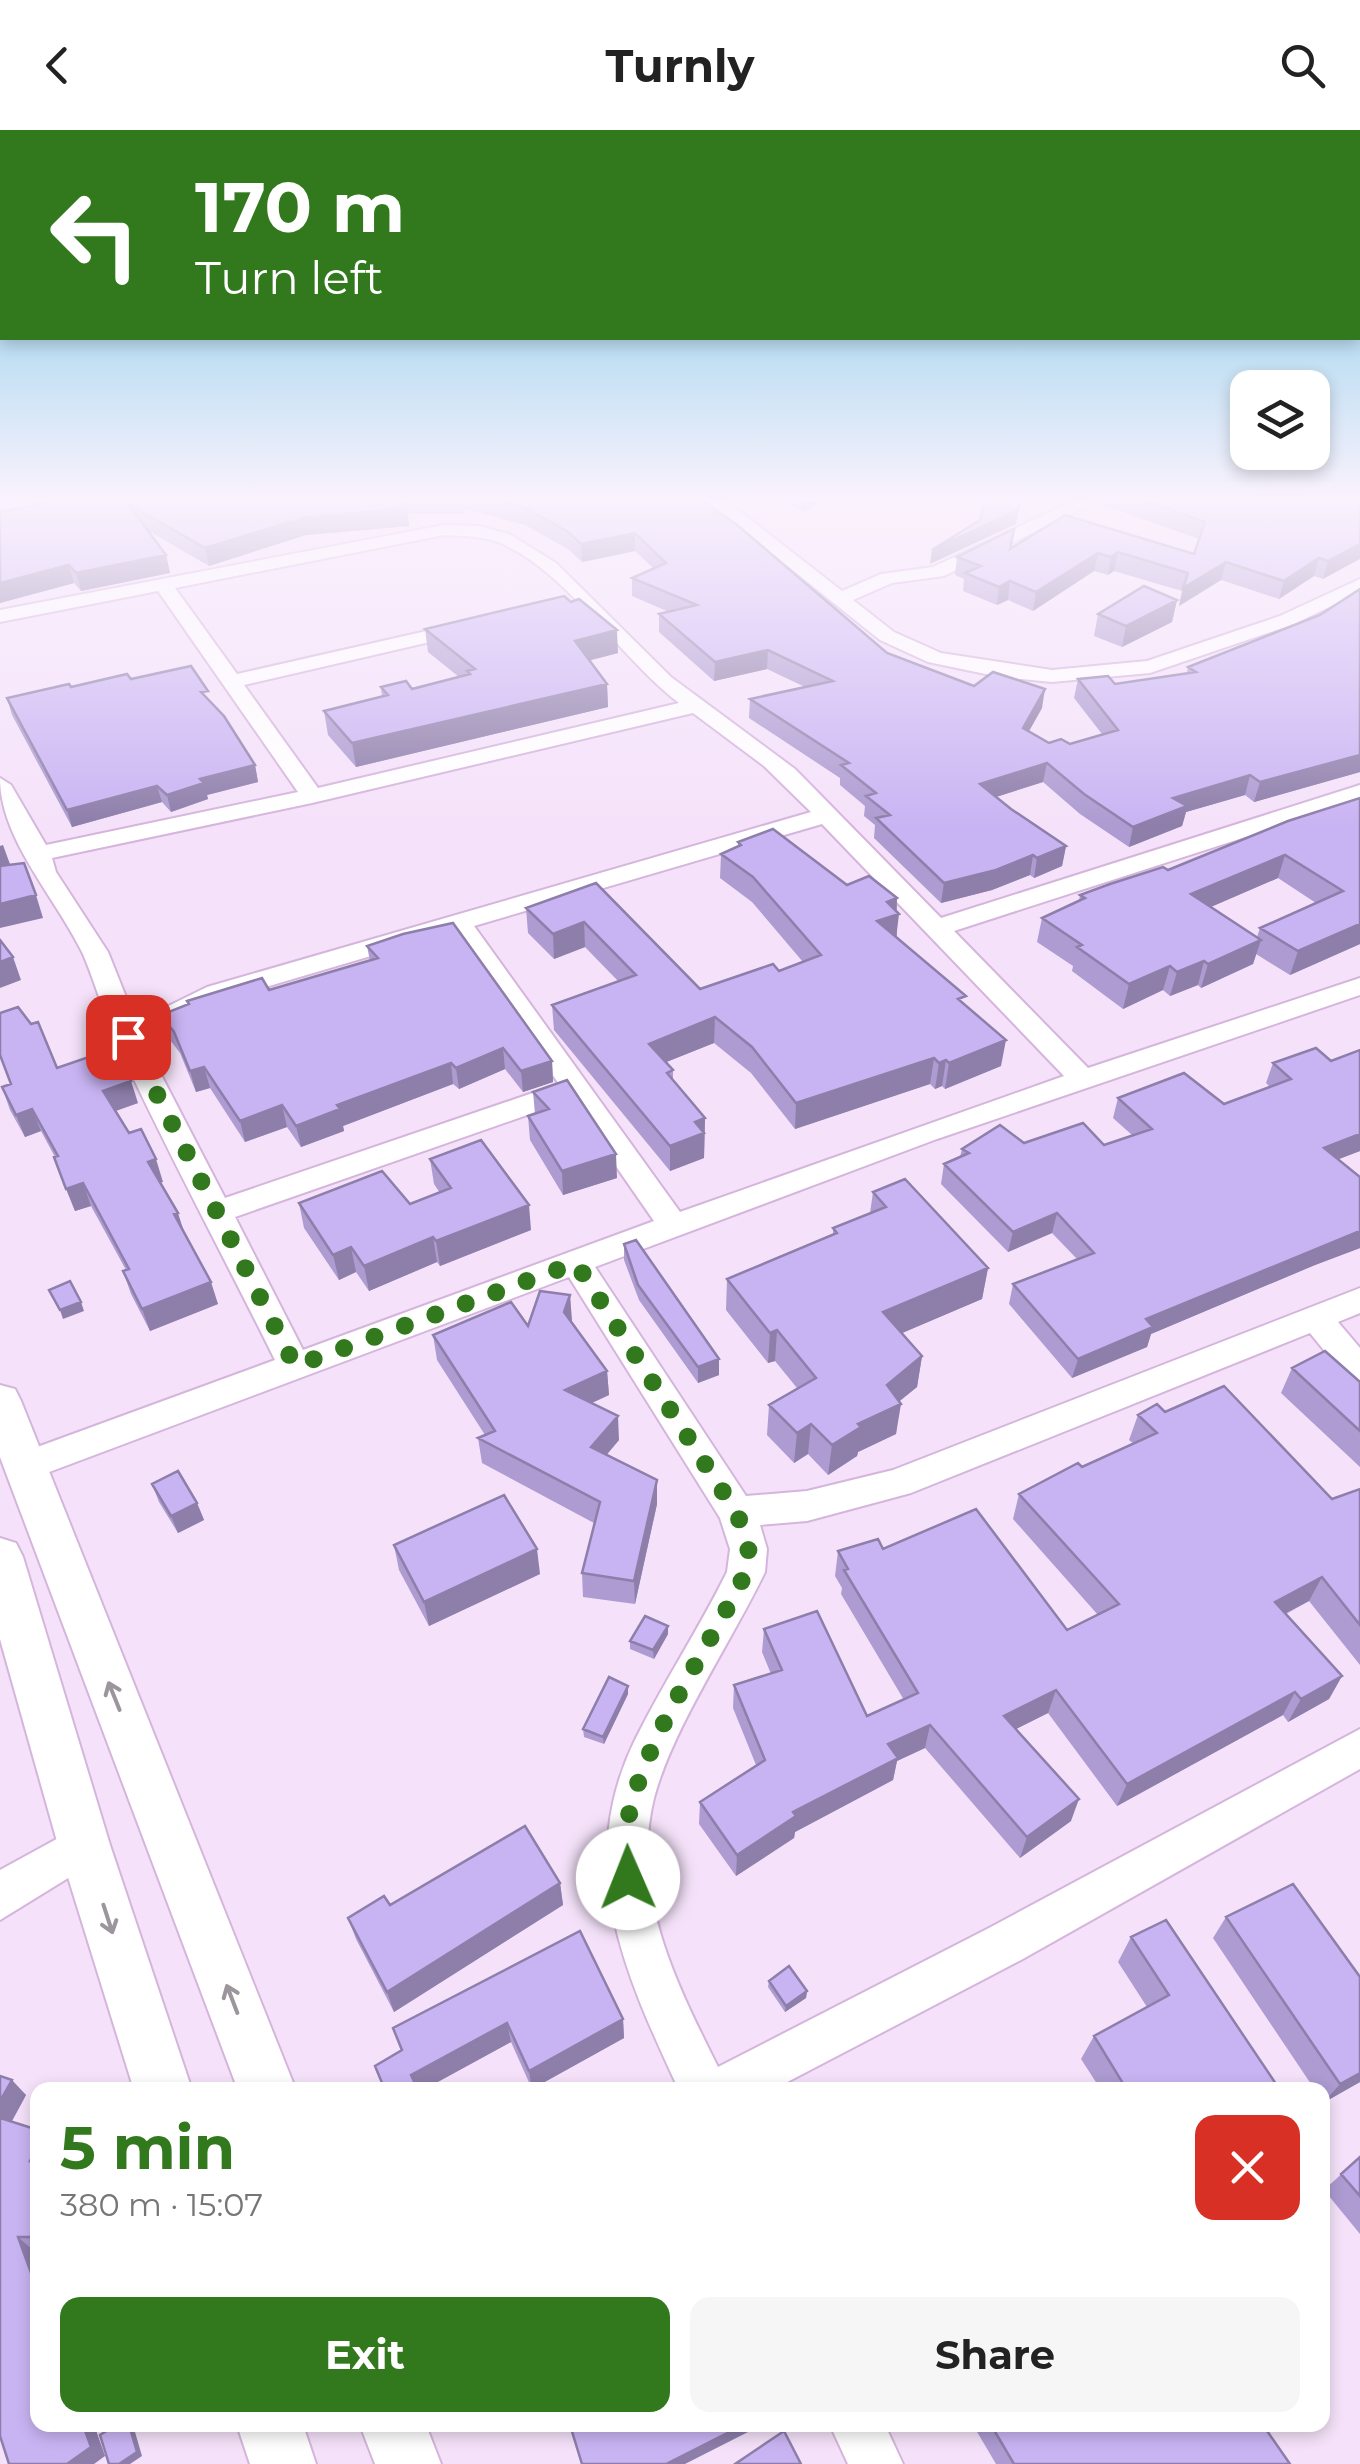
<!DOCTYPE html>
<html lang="en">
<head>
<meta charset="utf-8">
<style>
  body { margin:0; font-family:Montserrat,sans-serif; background:#f6f6f6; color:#222; height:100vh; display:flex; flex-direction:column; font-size:38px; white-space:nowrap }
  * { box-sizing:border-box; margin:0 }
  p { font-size:32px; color:#767676 }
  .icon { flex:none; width:55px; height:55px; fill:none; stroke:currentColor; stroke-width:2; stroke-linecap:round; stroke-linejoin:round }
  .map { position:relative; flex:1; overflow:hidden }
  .side { position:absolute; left:30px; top:1952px; width:1300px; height:350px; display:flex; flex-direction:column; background:#fff; border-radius:20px; box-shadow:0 5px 15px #0003 }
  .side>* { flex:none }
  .top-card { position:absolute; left:0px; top:0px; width:1360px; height:210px; box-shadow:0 5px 15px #0003; background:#32791d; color:#fff; overflow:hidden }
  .buttons { position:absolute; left:1230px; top:240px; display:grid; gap:20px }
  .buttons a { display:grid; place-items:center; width:100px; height:100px; border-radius:20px; background:#fff; box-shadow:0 5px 15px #0003; font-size:50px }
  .pin { position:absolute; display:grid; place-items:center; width:85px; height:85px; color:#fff; margin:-42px; border-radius:20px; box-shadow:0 5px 15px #0006 }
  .me { position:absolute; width:110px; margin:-55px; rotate:359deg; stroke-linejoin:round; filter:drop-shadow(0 0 8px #0008) }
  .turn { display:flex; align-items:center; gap:35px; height:210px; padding:0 30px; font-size:45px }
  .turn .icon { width:130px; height:130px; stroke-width:2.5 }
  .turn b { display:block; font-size:70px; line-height:85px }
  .round { display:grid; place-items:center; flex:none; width:105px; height:105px; border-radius:20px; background:#f6f6f6 }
  .head { display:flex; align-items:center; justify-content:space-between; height:170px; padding:0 30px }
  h1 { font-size:60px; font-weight:700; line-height:75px; color:#32791d }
  .cta { display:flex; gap:20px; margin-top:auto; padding:20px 30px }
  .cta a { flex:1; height:115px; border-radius:20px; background:#32791d; color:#fff; font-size:40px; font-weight:700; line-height:115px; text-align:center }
  .cta a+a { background:#f6f6f6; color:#222 }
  header { display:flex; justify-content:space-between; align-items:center; height:130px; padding:0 30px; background:#fff; font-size:45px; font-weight:700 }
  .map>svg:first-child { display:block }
</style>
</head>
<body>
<header><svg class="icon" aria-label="back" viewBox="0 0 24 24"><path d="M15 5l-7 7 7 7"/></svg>Turnly<svg class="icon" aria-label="search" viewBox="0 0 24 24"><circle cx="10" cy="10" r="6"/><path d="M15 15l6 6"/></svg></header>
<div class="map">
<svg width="1360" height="2334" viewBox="0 0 1360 2334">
  <rect width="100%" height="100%" fill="#f5e2fa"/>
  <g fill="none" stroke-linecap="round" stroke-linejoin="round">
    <g stroke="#d5b5dc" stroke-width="4">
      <path id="minor" d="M704 369H724L842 461 881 444 933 437 1078 369H1101L944 446 892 453 853 470 894 502 941 523 1052 540 1147 531 1280 486 1360 449V462L1294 494 1150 543 1052 552 1000 547 928 532 880 510Z
        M444 395 478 396 509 404 556 433 671 547 795 639 941 788 1360 655V670L954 801 1088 938 1360 848V865L937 1009 595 1137 746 1366 807 1361 893 1340 1360 1158V1183L1338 1192 1360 1218V1254L1348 1250 1310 1203 911 1363 807 1391 760 1395 767 1419 765 1442C732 1511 673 1597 654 1668 630 1763 677 1855 718 1937L989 1798 1360 1599V1639L1021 1830 772 1960H679C625 1844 574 1735 635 1610 663 1553 699 1499 727 1442L730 1419 720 1388 569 1147 36 1347 23 1351 10 1347 5 1337 10 1327 275 1230C222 1123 165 1018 115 909 103 882 95 852 83 824 57 769 0 710 0 648L11 655 46 715 298 662 158 461 0 492V480ZM444 405C462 406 481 406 498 412 564 438 621 529 679 573L318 658 244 555 473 502V494L466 492 237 544 175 458ZM693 583 764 636 811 682 207 857 136 892 108 822 56 742 52 728 312 673ZM822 694 1064 946 680 1082 474 796ZM452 802 559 954 225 1068 143 910 225 869ZM570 970 654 1091 303 1220 235 1087Z
        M84 1694 99 1701 105 1715 99 1729 0 1790V1740Z
        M830 2295H885L903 2334H848Z"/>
    </g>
    <g stroke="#d5b5dc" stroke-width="4">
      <path id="major" d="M0 1255 15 1259 21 1271 296 1960H238L0 1327Z
        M0 1408 16 1413 23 1427 110 1715 192 1960H134L58 1715 0 1509Z
        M237 2295H303L316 2334H250Z
        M360 2295H426L441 2334H375Z"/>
    </g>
    <use href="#minor" fill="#fff" fill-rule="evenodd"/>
    <use href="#major" fill="#fff" fill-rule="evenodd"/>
  </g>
  <path fill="#ad9bd1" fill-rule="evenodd" d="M64 369H699L887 523 974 556 1042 578 1029 601 1049 613 1070 614 1102 604 1074 568 1078 549 1115 554 1187 543 1188 537 1320 485 1360 459V642L1254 672 1245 665 1186 682 1182 696 1129 717 1080 684 1043 652 996 667 1011 679 1066 716 1062 736 1034 748 1030 745 992 760 941 773 874 708 875 695 864 686 865 676 840 655V648L749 588 750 569 805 557 767 539 714 551 659 502V484L669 482 632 466V448L653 438 635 421 582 432 568 419 525 395 466 379 464 384H408L409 396 306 405 209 436 147 400 166 425 170 443 81 461 74 453 0 473V382Z
    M771 369H830L803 381Z
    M1101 369H1360L1323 449 1314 446 1279 469 1221 450 1179 476 1182 461 1114 441 1108 445 1094 441 1033 481 1008 470 997 475 963 461 964 449 955 445 957 427 1011 418 1194 424 1199 409 1100 374Z
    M1177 470 1172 492 1122 517 1094 506 1098 484Z
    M425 499 618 523 590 530 607 554 608 577 356 637 328 605 324 581 382 567 381 557 412 559 459 547 428 522Z
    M131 549 210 572 255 635 258 652 207 665 208 669 171 682 162 672 72 697 12 585 7 568Z
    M1360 668V814L1290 845 1256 824 1253 834 1201 858 1198 855 1170 866 1163 860 1123 879 1072 841 1073 836 1037 812 1042 788 1079 771 1080 765 1168 740ZM1278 748 1316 773 1260 798 1257 807 1211 777Z
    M738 712 847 755 897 768V807L965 876 1001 936 945 959 942 956 935 959 930 954 795 999 751 943 714 913 666 932 673 940V951L705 988 704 1028 670 1041 554 900 552 875 618 851 585 817 554 829 528 803 526 778 596 753 700 859 779 841 803 832 752 772 720 748 721 724 738 717Z
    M367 816 552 931 553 952 523 962 505 939 459 959 453 954 343 996 344 1001 301 1017 287 997 245 1012 210 958 196 962 180 923 167 906 161 885 188 875 187 871 269 860 370 831Z
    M1360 920V1021L1338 1029 1360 1047V1118L1315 1135 1151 1204 1147 1217 1072 1248 1009 1174 1013 1154 1077 1129 1052 1103 1008 1122 941 1054 944 1034 960 1027 962 1019 1024 1013 1104 1015 1132 1005 1113 988 1118 968 1224 974 1270 957 1266 953 1273 933 1331 931Z
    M57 938 138 973 115 981 163 1052H160L218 1174 150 1201 131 1164 123 1141 126 1140 91 1076 75 1081 55 1027 41 1001 25 1007 10 980 2 957Z
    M533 962 617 1048 563 1065 530 1010 528 986 535 984Z
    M430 1029 531 1100 440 1136 437 1132 369 1161 356 1142 339 1150 304 1098 299 1073 410 1074 440 1063 434 1054Z
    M873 1062 988 1138 982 1169 901 1203 922 1226 917 1257 899 1271 896 1304 858 1322 857 1326 828 1345 808 1324 794 1333 767 1305 769 1275 797 1258 775 1231 768 1233 726 1180 727 1149 833 1105V1098L870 1083Z
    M624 1114 719 1229V1245L698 1253 639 1170 624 1130Z
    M570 1165 571 1191 607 1241 609 1265 592 1273 619 1310 607 1324 657 1350V1374L635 1474 583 1467 582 1443 594 1393 482 1333 478 1308 485 1305 437 1230 433 1205 528 1196Z
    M1292 1238 1360 1252V1337L1281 1263Z
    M1165 1282 1332 1369 1360 1359V1535L1309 1471 1286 1484 1342 1546 1329 1569 1288 1592 1283 1585 1117 1676 1048 1583 1016 1599 1071 1691 1020 1728 925 1618 897 1631 893 1650 795 1702 794 1708 736 1746 699 1694 700 1672 756 1635 733 1578 734 1555 771 1544 762 1522 764 1499 867 1586 904 1570 841 1464 842 1458 835 1446 838 1421 883 1419 1067 1500 1098 1485 1013 1389 1019 1364 1134 1314 1129 1310 1138 1285Z
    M152 1354 197 1373 204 1390 178 1403 159 1372Z
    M394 1415 540 1444 429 1496 399 1440Z
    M668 1496V1504L654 1529 630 1519V1511Z
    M628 1556V1564L604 1614 584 1607 583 1599Z
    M560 1753 563 1775 394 1882 356 1809 348 1788Z
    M1226 1787 1360 1952 1323 1973 1322 1960H1315L1213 1808Z
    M1131 1807 1280 1960H1101L1081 1929 1094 1906 1147 1877 1118 1832Z
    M769 1851 807 1861 806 1868 785 1882 768 1857Z
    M623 1889 624 1908 532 1959 511 1912 423 1960H384L401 1921 393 1898Z
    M0 1946 26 1965 12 1991 38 2000V2120H33L38 2132V2295H94L105 2326 0 2306Z
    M1360 2027V2104L1324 2060Z
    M973 2295H1263L1290 2334H996Z"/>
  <path fill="#8d7eaa" d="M804 369H830L803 381Z
    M1021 369 1016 394 930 434 932 420Z
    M407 378 409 396 306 405 209 436 205 418 303 388Z
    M635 403V421L582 432 581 414Z
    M1360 414V429L1323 449 1328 431Z
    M1118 422 1114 441 1108 445 1111 427Z
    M1098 423 1094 441 1033 481 1036 462Z
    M166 425 170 443 81 461 76 443Z
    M1319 428 1314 446 1279 469 1284 451Z
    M1226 432 1221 450 1179 476 1183 458Z
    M69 435 74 453 0 473V453Z
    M1010 451 1008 470 997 475 999 457Z
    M1177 470 1172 492 1122 517 1126 496Z
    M617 500 618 523 576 534 575 511Z
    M768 520 767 539 714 551 715 532Z
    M607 554 608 577 356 637 352 613Z
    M1045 559 1042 578 1020 617 1023 598Z
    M1360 625V642L1254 672 1260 652Z
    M1047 633 1043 652 977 673 980 654Z
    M255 635 258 652 207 665 208 669 171 682 167 665 200 649Z
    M1250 645 1245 665 1186 682 1182 696 1129 717 1133 697 1173 668Z
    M157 656 162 672 72 697 67 680Z
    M3 715 11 737 0 740V716Z
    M1066 716 1062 736 1034 748 1037 728Z
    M1033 725 1030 745 992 760 941 773 944 753Z
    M1285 725 1278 748 1185 788 1191 764Z
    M36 765 43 788 0 798V774Z
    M897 768 896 785 899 784 896 809 877 791 887 772Z
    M584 792 585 817 554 829 553 804Z
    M1360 794V814L1290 845 1298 821Z
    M1261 810 1253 834 1201 858 1208 834Z
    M13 827 21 850 0 858V832Z
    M1204 831 1198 855 1170 866 1177 842Z
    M1170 836 1163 860 1123 879 1129 854Z
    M715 887 714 913 649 939V914Z
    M1006 910 1001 936 945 959 949 933Z
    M503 918 505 939 459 959 456 938Z
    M934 928 930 954 795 999 796 973Z
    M946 930 942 956 935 959 939 933Z
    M552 931 553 952 523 962 521 941Z
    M451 933 453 954 343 996 344 1001 301 1017 296 996 337 975Z
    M204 937 210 958 196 962 190 941Z
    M131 951 138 973 110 983 103 961Z
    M282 975 287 997 245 1012 240 991Z
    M32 979 41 1001 25 1007 16 985Z
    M705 988 704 1028 670 1041V1016L695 992Z
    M1360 1004V1021L1316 1038 1324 1018Z
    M616 1024 617 1048 563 1065 562 1041Z
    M156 1029 163 1052 155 1054 148 1032Z
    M83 1053 91 1076 75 1081 66 1059Z
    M529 1075 531 1100 440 1136 436 1111Z
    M178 1083 185 1105 174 1084Z
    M1057 1083 1052 1103 1008 1122 1013 1102Z
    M1360 1101V1118L1315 1135 1151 1204 1147 1217 1072 1248 1078 1229 1146 1189Z
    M433 1107 437 1132 369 1161 364 1136Z
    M351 1117 356 1142 339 1150 333 1125Z
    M988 1138 982 1169 879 1213 883 1182Z
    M211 1152 218 1174 150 1201 142 1179Z
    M570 1165 572 1190 566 1207 564 1182Z
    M81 1172 84 1181 63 1189 60 1180Z
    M777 1200 775 1231 768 1233 770 1203Z
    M922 1226 917 1257 890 1279 901 1274 896 1304 858 1322 857 1326 828 1345 832 1315 858 1294 887 1255Z
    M719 1229V1245L698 1253V1237Z
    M607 1241 609 1265 567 1284 565 1260Z
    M618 1286 619 1310 593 1341 591 1317Z
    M811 1294 808 1324 794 1333 797 1303Z
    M657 1350V1374L635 1474 634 1451Z
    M197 1373 204 1390 178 1403 171 1386Z
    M537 1419 540 1444 429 1496 424 1472Z
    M1322 1447 1309 1471 1263 1495 1275 1472Z
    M668 1496V1504L654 1529 653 1520Z
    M1342 1546 1329 1569 1288 1592 1301 1569Z
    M628 1556V1564L604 1614 603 1607Z
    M1056 1560 1048 1583 998 1608 1004 1586Z
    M1295 1562 1283 1585 1117 1676 1127 1654Z
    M930 1595 925 1618 897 1631 893 1650 795 1702 794 1708 736 1746 737 1725 793 1682 888 1614Z
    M1079 1669 1071 1691 1020 1728 1027 1707Z
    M560 1753 563 1775 394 1882 387 1862Z
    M807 1861 806 1868 785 1882 786 1876Z
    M623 1889 624 1908 532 1959 529 1941Z
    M507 1893 511 1912 423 1960H417L411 1945Z
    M1360 1943V1952L1323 1973 1340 1954Z
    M12 1950 26 1965 7 2000 0 1993V1971Z
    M38 2015V2039L30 2031Z
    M38 2088V2111L33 2107Z
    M18 2107 33 2120 38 2132V2162Z
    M83 2295H94L105 2326 94 2334H67Z
    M129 2295H133L142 2326 130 2334H119Z
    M743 2295H751L750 2301 685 2334H666Z"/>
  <path fill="#c9b4f3" stroke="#8d7eaa" stroke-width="2.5" d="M64 369H405L407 378 303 388 205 418 128 374 166 425 76 443 69 435 0 453V382Z
    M491 369H699L736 394 887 523 974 556 993 542 1045 559 1023 598 1049 613 1061 609 1070 614 1118 600 1078 549 1108 546 1115 554 1196 542 1188 537 1320 485 1360 459V625L1260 652 1250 645 1173 668 1187 676 1133 697 1084 664 1047 633 980 654 1011 679 1066 716 1037 728 1033 725 996 740 944 753 876 688 890 685 866 666 876 663 841 635 849 633 750 569 833 551 768 520 715 532 659 484 697 475 632 448 666 433 635 403 581 414 567 401 523 377Z
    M985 369H1020L1018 380 932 420 980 390Z
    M1140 369H1360V414L1328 431 1319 428 1284 451 1226 432 1183 458 1188 443 1118 422 1111 427 1098 423 1036 462 1010 451 999 457 965 443 981 436 957 427 1014 399 1010 419 1065 385 1194 424 1205 392Z
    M1144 456 1177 470 1126 496 1098 484Z
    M564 466 571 472 579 469 617 500 575 511 607 554 352 613 324 581 388 565 381 557 406 551 412 559 470 544 467 541 475 539 425 499Z
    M191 536 208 561 201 562 224 586 255 635 200 649 204 653 167 665 157 656 67 680 7 568 69 554 71 557 127 544 131 549Z
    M1360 668V794L1298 821 1260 798 1343 761 1285 725 1191 764 1261 810 1208 834 1204 831 1177 842 1170 836 1129 854 1077 817 1082 815 1042 788 1085 768 1080 765 1110 754 1163 737 1168 740 1288 691Z
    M773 699 847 755 869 746 897 768 887 772 899 784 877 791 966 866 958 869 1006 910 949 933 946 930 939 933 934 928 796 973 752 917 715 887 649 914 673 940 667 943 705 988 695 992 704 1003 670 1016 552 875 636 845 584 792 553 804 526 778 596 753 700 859 773 834 779 841 821 825 753 747 721 724 741 715 738 712Z
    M24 733 36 765 0 774V736Z
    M453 793 552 931 521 941 503 918 456 938 451 933 337 975 340 979 296 996 282 975 240 991 204 937 190 941 174 902 161 885 189 874 187 871 262 848 269 860 378 828 367 816 403 804Z
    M0 810 13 827 0 832Z
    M18 877 31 894 38 892 57 938 112 919 131 951 103 961 129 1003 141 999 156 1029 148 1032 178 1083 174 1084 211 1152 142 1179 123 1141 129 1139 83 1053 66 1059 54 1027 58 1026 32 979 16 985 2 957 11 954 0 925V883Z
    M1316 918 1331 931 1360 920V1004L1324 1018 1360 1047V1101L1146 1189 1153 1197 1078 1229 1013 1154 1094 1123 1057 1083 1013 1102 944 1034 969 1023 962 1019 1000 995 1024 1013 1083 993 1104 1015 1152 999 1118 968 1184 943 1224 974 1291 949 1273 933Z
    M567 950 616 1024 562 1041 528 986 549 979 533 962Z
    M481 1010 529 1075 436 1111 433 1107 364 1136 351 1117 333 1125 299 1073 382 1041 410 1074 451 1058 430 1029Z
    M905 1049 988 1138 883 1182 922 1226 887 1255 901 1274 858 1294 861 1297 832 1315 811 1294 797 1303 769 1275 816 1248 777 1200 770 1203 727 1149 837 1103 833 1098 886 1077 873 1062Z
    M636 1110 719 1229 698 1237 638 1155 624 1114Z
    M70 1151 81 1172 60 1180 49 1160Z
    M540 1161 570 1165 564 1182 607 1241 565 1260 618 1286 591 1317 657 1350 634 1451 582 1443 600 1372 478 1308 495 1301 433 1205 511 1172 528 1196Z
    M1325 1221 1360 1252V1301L1292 1238Z
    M1224 1256 1332 1369 1360 1359V1495L1322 1447 1275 1472 1342 1546 1301 1569 1295 1562 1127 1654 1056 1560 1004 1586 1079 1669 1027 1707 930 1595 888 1614 898 1628 793 1682 796 1686 737 1725 700 1672 765 1630 734 1555 782 1540 764 1499 817 1481 867 1586 918 1563 844 1440 848 1439 838 1421 878 1409 883 1419 976 1379 1067 1500 1119 1474 1019 1364 1078 1333 1082 1337 1157 1303 1138 1285 1157 1274 1165 1282Z
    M178 1341 197 1373 171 1386 152 1354Z
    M504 1365 537 1419 424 1472 394 1415Z
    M645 1486 668 1496 653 1520 630 1511Z
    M609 1547 628 1556 603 1607 583 1599Z
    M525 1696 560 1753 387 1862 348 1788 384 1766 390 1775Z
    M1293 1754 1360 1847V1943L1340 1954 1226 1787Z
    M1166 1790 1280 1960H1127L1094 1906 1169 1865 1131 1807Z
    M580 1801 623 1889 529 1941 507 1893 411 1945 418 1960H385L375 1936 402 1920 393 1898Z
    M789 1836 807 1861 786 1876 769 1851Z
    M0 1946 12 1950 0 1971Z
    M0 1988 38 2000V2015L30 2031H38V2088L33 2107H18L38 2162V2295H83L91 2317 67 2334H9L0 2306Z
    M1360 2027V2066L1341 2044Z
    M116 2295H129L137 2322 119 2334H109L100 2305Z
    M570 2295H743L666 2334H582Z
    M991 2295H1263L1290 2334H1014Z
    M784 2301 801 2334H735Z"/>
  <defs><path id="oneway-shaft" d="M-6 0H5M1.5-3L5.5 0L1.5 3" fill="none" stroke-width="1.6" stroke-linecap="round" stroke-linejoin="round" transform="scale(2.5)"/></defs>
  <g stroke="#9b969c">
    <use href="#oneway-shaft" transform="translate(114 1566) rotate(-112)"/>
    <use href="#oneway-shaft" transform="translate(108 1789) rotate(72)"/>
    <use href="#oneway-shaft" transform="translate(232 1869) rotate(-111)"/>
  </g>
  <linearGradient id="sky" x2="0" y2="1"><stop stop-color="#67c2e4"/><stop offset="0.53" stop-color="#faf2fd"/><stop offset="1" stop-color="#faf2fd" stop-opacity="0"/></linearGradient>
  <rect width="1360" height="696" fill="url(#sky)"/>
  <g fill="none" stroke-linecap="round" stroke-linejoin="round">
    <path stroke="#32791d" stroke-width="18" stroke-dasharray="0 32.4" d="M128 907 295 1236 576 1133 736 1382C745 1403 753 1420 746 1442 708 1521 633 1623 625 1710 624 1722 627 1736 628 1748"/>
  </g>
</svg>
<div class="buttons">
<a><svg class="icon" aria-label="layers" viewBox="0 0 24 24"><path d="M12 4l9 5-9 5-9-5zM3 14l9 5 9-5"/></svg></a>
</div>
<div class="pin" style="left:128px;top:907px;background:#d93025"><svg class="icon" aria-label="arrive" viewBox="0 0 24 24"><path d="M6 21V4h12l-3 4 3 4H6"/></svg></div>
<svg class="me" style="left:628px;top:1748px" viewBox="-20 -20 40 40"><circle r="19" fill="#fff"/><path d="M0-13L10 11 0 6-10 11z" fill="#32791d"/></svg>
<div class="top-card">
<div class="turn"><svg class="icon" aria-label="left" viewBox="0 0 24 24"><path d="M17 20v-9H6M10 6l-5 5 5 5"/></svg><div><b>170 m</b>Turn left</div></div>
</div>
<section class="side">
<div class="head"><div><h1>5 min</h1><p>380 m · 15:07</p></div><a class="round" style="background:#d93025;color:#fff"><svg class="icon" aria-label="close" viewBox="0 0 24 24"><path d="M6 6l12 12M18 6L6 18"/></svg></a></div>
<div class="cta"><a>Exit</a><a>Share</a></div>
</section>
</div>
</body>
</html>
